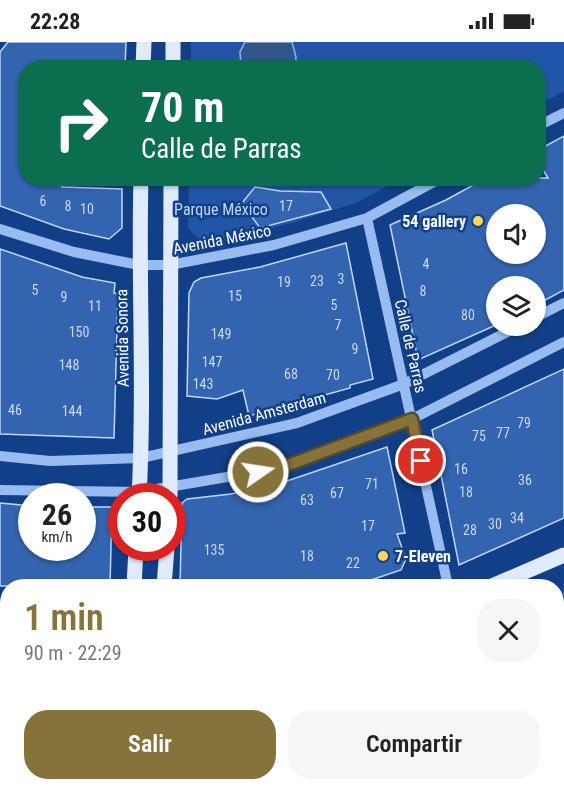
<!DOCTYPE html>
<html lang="es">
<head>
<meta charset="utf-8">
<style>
  body { margin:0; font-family:"Roboto Condensed",sans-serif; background:#f6f6f6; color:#222; height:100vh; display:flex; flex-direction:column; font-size:22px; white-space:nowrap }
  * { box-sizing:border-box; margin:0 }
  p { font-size:20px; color:#767676 }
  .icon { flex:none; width:33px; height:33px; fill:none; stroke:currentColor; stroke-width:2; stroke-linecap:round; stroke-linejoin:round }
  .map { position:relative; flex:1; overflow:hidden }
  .panel { position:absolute; left:0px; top:537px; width:564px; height:212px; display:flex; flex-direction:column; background:#fff; border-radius:24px 24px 0 0; box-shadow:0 2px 4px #0004 }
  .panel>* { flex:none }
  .top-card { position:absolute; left:18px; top:18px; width:528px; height:126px; border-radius:24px; box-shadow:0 2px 4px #0004; background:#0b6e4f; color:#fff; overflow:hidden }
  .fabs { position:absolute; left:486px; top:162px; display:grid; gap:12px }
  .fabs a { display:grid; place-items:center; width:60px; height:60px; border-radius:50%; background:#fff; box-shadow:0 2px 4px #0004; font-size:30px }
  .speed { position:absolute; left:18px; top:441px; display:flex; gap:12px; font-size:30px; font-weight:700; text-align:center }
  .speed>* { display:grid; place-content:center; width:78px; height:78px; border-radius:50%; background:#fff; box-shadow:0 2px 4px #0004; line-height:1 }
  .speed small { font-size:15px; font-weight:400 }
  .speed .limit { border:9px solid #d22; background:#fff; color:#111 }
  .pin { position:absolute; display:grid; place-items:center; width:51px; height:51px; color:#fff; margin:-26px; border:3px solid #fff; border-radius:50%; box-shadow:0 2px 6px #0007 }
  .me { position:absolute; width:66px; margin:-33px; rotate:77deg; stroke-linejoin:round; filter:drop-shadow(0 0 4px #0008) }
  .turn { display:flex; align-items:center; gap:21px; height:126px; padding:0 24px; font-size:27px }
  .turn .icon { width:78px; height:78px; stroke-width:2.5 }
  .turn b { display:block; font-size:42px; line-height:51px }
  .round { display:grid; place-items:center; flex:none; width:63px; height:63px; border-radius:24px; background:#f6f6f6 }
  .headline { display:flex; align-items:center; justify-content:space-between; height:102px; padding:0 24px }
  h1 { font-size:36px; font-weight:600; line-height:45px; color:#85733a }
  .button { display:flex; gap:12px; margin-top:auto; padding:12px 24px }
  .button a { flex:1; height:69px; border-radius:24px; background:#85733a; color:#fff; font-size:24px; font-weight:600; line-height:69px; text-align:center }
  .button a+a { background:#f6f6f6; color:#222 }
  .status { display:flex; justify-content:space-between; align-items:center; height:42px; padding:0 30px; background:#fff; direction:ltr }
  .status svg { height:16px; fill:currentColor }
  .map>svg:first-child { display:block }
</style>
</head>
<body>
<div class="status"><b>22:28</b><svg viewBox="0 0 49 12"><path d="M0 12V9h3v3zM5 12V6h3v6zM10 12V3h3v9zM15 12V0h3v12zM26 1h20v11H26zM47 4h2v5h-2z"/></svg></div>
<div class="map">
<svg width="564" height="748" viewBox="0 0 564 748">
  <rect width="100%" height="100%" fill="#124088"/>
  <path fill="#2156a7" d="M191 0H564V49L539 63 538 26H191Z
    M189 137H401L356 161 291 181 205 203 188 186Z
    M564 548V748H176V741H556V551Z
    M40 741H113L112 748H54Z"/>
  <path fill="#33558b" stroke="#89b5f4" stroke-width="1.5" d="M245 0H292L296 15 295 25H241L240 10Z"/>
  <path fill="#3264af" stroke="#bed7fc" stroke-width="1.5" fill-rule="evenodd" d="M8 0H126L125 26H26V136H64L62 145 122 147V186L109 197 64 187 0 164V10Z
    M564 94V248L536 263V244H496V283L418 318 390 183 446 158 486 136H548L538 119V108ZM496 172H536V212H496Z
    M255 145 280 149 321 150 331 167 260 186 242 161Z
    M346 201 373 337 350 343V346L249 374 243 348 217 357 187 354 189 251 194 240 201 236 260 225Z
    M0 207 82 235 115 241 114 251 118 252 114 396 0 392Z
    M564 327V476L459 523 432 388Z
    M387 405 405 491 397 492 406 517 401 528 371 538 373 544H180L182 461 187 457 231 452 284 440Z
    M0 461 32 464V506H82V465H112L110 544H0Z"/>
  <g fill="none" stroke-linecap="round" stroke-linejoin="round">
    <path stroke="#98bbf0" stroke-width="10" d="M538 84 564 71
      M367 176 448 544
      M0 187 74 210 139 223H170L274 203 367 176 441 136
      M536 275 564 261
      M0 414 50 419 141 416 297 381 404 342 519 284
      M0 448 139 450 280 426 412 377 564 300"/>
    <path stroke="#e1ebff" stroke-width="15" d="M143 26 144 0
      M173 26V0
      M139 454C145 349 138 242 141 136
      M170 454 171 136
      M134 544 136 506
      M164 544 167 506
      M492 544 564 513
      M0 686 8 689
      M0 739 16 748
      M125 748V741
      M154 748V741"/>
  </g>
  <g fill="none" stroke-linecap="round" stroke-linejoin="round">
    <g stroke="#564b26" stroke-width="15">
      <path id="route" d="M258 430 280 426 412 377 421 419"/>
    </g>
    <use href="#route" stroke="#85733a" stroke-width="10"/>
  </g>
  <g fill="#ffd757" stroke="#124088" stroke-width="2">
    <circle cx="478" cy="179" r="6"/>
    <circle cx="383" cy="514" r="6"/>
  </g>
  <g text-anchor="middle" stroke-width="5" stroke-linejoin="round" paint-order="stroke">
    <g font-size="14" fill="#ccd8eb">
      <text x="43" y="164">6</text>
      <text x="68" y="169">8</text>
      <text x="286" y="169">17</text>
      <text x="87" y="172">10</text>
      <text x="426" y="227">4</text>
      <text x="341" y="242">3</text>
      <text x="317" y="244">23</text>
      <text x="284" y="245">19</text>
      <text x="35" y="253">5</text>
      <text x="423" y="254">8</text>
      <text x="235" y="259">15</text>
      <text x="64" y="260">9</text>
      <text x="334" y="268">5</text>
      <text x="95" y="269">11</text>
      <text x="468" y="278">80</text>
      <text x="338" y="288">7</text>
      <text x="79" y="295">150</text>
      <text x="221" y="297">149</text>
      <text x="355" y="312">9</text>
      <text x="212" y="325">147</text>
      <text x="69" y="328">148</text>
      <text x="291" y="337">68</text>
      <text x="333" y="338">70</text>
      <text x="203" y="347">143</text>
      <text x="15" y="373">46</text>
      <text x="72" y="374">144</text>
      <text x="524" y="386">79</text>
      <text x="503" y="396">77</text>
      <text x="479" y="399">75</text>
      <text x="461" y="432">16</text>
      <text x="525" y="443">36</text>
      <text x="372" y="447">71</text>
      <text x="466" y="455">18</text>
      <text x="337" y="456">67</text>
      <text x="307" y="463">63</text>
      <text x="517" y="481">34</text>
      <text x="495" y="487">30</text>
      <text x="368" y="489">17</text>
      <text x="470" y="493">28</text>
      <text x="214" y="513">135</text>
      <text x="307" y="519">18</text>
      <text x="353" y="526">22</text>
    </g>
    <g font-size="16" fill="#bed7fc" stroke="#124088">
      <text x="221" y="173">Parque México</text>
    </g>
    <g font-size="16" font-weight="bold" fill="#fff" stroke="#124088" text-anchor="end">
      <text x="466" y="185">54 gallery</text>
      <text x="395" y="520" text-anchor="start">7-Eleven</text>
    </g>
    <g font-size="16" fill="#fff" stroke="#124088">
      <text transform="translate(222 197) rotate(-11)" y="6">Avenida México</text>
      <text transform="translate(122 296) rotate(-91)" y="6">Avenida Sonora</text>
      <text transform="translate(411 304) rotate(77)" y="6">Calle de Parras</text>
      <text transform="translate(264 371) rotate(-15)" y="6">Avenida Amsterdam</text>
    </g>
  </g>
</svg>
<div class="fabs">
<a><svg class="icon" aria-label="sound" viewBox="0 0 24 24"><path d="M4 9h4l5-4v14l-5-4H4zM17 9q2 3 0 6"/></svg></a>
<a><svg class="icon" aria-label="layers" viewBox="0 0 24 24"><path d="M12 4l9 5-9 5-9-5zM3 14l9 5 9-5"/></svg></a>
</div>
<div class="speed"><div>26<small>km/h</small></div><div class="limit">30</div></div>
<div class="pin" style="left:421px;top:419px;background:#d93025"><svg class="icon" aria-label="arrive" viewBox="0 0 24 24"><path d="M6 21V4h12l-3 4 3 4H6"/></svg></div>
<svg class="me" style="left:258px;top:430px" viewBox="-20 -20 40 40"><circle r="17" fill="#85733a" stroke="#fff" stroke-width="3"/><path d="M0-11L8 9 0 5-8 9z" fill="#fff"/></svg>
<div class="top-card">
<div class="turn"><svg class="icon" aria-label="right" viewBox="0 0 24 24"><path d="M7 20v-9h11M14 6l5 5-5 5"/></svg><div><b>70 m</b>Calle de Parras</div></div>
</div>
<section class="panel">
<div class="headline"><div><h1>1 min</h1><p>90 m · 22:29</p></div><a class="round"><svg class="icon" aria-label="close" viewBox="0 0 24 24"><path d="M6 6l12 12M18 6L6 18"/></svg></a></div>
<div class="button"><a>Salir</a><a>Compartir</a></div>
</section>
</div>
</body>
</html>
